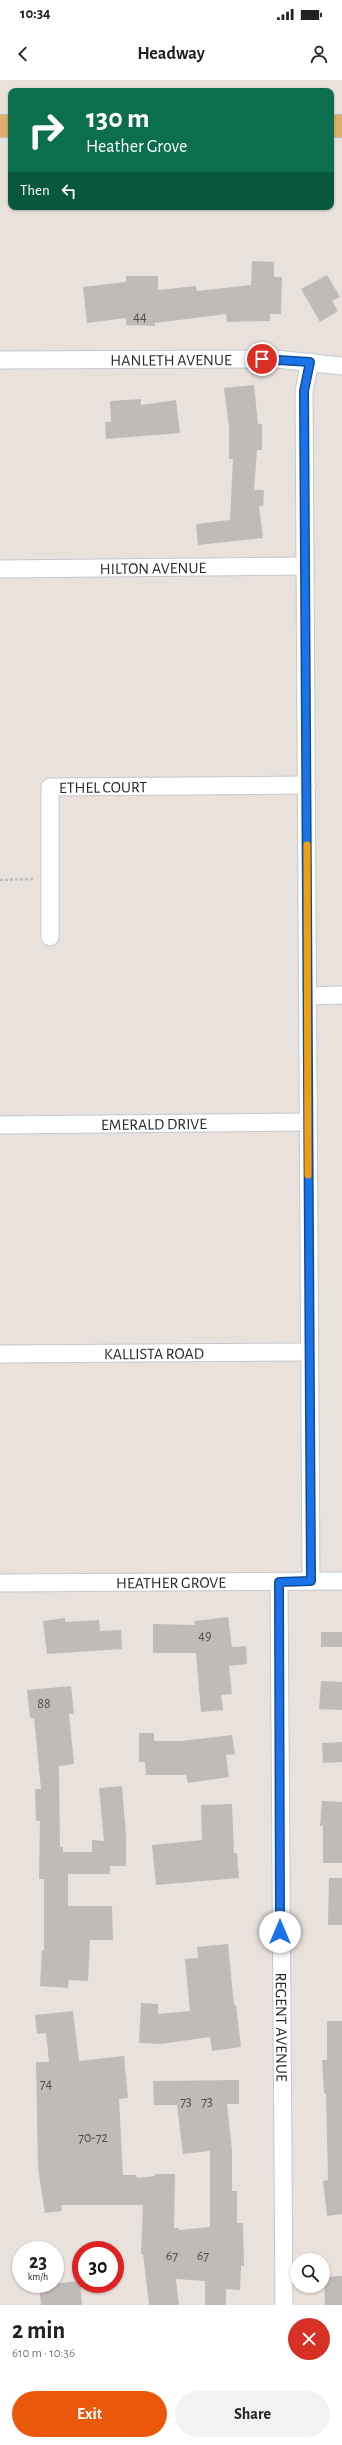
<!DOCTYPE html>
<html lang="en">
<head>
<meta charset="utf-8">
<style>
  body { margin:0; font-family:"Alegreya Sans",sans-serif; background:#f2f2f2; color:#222; height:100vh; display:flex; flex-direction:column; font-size:15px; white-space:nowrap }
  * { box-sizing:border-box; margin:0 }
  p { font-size:13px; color:#767676 }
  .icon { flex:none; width:22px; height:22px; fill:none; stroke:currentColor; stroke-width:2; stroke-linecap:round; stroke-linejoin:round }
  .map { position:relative; height:2225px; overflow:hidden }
  .side { display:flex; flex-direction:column; background:#fff; flex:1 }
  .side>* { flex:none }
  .hud { position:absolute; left:8px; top:8px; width:326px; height:122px; border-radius:8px; box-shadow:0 1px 3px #0004; background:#0b6e4f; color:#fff; overflow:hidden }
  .controls { position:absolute; left:290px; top:2173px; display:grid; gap:8px }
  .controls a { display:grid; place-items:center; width:40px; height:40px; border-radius:50%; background:#fff; box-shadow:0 1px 3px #0004; font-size:20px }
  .speed { position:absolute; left:12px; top:2161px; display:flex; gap:8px; font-size:20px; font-weight:700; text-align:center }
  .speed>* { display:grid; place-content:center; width:52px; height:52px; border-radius:50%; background:#fff; box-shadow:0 1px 3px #0004; line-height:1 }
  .speed small { font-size:10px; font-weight:400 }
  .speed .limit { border:6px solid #d22; background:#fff; color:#111 }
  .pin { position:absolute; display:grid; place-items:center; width:34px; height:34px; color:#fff; margin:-17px; border:2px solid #fff; border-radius:50%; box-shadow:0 1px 4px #0007 }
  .me { position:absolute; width:44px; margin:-22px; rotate:0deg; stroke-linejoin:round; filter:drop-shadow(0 0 3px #0008) }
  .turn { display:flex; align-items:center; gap:14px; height:84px; padding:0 12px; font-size:18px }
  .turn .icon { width:52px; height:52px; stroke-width:2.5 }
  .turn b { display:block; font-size:28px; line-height:34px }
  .then { display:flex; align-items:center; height:38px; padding:0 12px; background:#0003; gap:8px; font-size:15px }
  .round { display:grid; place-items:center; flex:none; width:42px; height:42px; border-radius:21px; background:#f2f2f2 }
  .head { display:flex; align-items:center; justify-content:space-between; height:68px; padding:0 12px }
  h1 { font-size:24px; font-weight:700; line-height:30px }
  .action { display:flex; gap:8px; margin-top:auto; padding:8px 12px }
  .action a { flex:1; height:46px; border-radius:24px; background:#ea580c; color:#fff; font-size:16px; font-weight:700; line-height:46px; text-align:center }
  .action a+a { background:#f2f2f2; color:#222 }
  .status { display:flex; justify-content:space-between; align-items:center; height:28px; padding:0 20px; background:#fff; direction:ltr }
  .status svg { height:11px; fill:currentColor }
  header { display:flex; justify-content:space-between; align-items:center; height:52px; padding:0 12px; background:#fff; font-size:18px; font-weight:700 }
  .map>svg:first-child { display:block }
</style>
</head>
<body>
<div class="status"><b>10:34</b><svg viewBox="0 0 49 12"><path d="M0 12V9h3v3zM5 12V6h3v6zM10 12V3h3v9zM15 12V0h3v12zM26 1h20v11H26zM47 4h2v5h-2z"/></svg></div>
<header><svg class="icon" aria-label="back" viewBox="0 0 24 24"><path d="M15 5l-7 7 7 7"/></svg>Headway<svg class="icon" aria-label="person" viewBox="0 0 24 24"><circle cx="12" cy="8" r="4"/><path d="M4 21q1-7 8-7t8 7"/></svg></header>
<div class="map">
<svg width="342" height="2225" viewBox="0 0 342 2225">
  <rect width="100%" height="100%" fill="#e9e1dc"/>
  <path fill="#c1bbb8" d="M252 181 274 182V197H282L281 234H270V241L227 242 226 234 155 243V246L126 245V238L87 243 83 207 126 202V196H158V210L196 206 197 211 251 205Z
    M327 195 340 217 332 221 338 231 320 242 301 209Z
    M254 305 258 344H262V370H257L254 410H264L263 426H259L263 458 198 465 196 444 230 440 233 379H229V347L224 308Z
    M141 319V325L176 320 180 353 106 359 105 342H111L110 321Z
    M228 1537 232 1567 246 1566 247 1584 229 1586 232 1614 221 1615 223 1630 201 1632 196 1573H153V1544L195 1545 194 1541Z
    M65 1538V1542L99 1540 100 1551 121 1550 122 1569 47 1574 43 1541Z
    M321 1552H342V1567H321Z
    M321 1601 342 1602V1630L319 1629Z
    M71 1606 74 1634H69L74 1684 59 1686 60 1767H63V1772H92V1760L104 1761 99 1708 122 1706 126 1755V1786H110V1794H68V1826H112L113 1860H90L88 1901 69 1900 68 1908 40 1906 42 1870 44 1871V1799H39L40 1741H36L35 1709H41L34 1638H30L27 1610Z
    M139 1653H154V1661H181L232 1655 235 1674 226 1675 229 1697 188 1703 186 1695H146L145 1682H139Z
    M342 1662V1682L323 1683 322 1663Z
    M322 1721 342 1722V1783H323V1746H320Z
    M232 1724 234 1773H237L239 1798 156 1805 152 1765 202 1760 201 1725Z
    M329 1798H342V1845H328Z
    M228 1864 234 1925H236L241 1967 212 1971 210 1957 161 1964 139 1963 141 1923 158 1924V1934L190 1931 185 1879 198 1878 197 1867Z
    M73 1931 79 1981 124 1976 128 2018 119 2019 123 2095H136L137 2098 155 2096V2094H175L174 2148H179V2150L210 2147V2071L183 2074 177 2025H154L153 2001 239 2000V2024H227L232 2070V2111H237V2143H243L244 2186H241L240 2210 226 2209V2225H205V2201L176 2199 179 2225H149L143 2174H141L143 2125H61L62 2131 45 2133 38 2088 36 1982H49L46 1953 37 1954 35 1935Z
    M327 1941H342V2134L327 2136 323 2101 328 2100 326 2013H324L322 1980H327Z
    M342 2196V2225H325L324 2197Z
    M80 2201 82 2225H41L39 2205Z"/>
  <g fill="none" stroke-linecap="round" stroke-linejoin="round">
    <g stroke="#c3c9d0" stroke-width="19">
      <g id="street">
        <path id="s1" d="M0 280 276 279 342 286"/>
        <path d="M310 282 304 311 311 1501"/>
        <path id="s2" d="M0 489 305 486"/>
        <path id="s3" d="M50 857V707L307 705"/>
        <path d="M308 916 342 915"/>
        <path id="s4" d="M0 1045 308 1042"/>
        <path id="s5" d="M0 1274 309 1272"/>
        <path id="s6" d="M279 1502 284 2225"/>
        <path id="s7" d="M0 1503 342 1501"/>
      </g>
    </g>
    <g stroke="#bebebe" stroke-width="24">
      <path id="primary" d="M0 46H11
        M331 46H342"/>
    </g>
    <path stroke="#bebebe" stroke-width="2.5" stroke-dasharray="3 2" stroke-linecap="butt" d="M0 800 33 799"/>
    <use href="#street" stroke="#fff" stroke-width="17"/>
    <use href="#primary" stroke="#deaf6c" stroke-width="22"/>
  </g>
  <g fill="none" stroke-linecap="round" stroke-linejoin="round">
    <g stroke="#114b97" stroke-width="10">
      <path id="route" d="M262 279 310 282 304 311 311 1501 279 1502 280 1852"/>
    </g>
    <use href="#route" stroke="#1a73e8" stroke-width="7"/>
    <path stroke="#f59e0b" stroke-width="7" d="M307 765 308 1095"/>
  </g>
  <g text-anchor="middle" stroke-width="4" stroke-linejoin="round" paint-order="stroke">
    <g font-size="14" fill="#4e4d4c">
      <text x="140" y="241">44</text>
      <text x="205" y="1560">49</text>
      <text x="44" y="1628">88</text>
      <text x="46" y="2008">74</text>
      <text x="186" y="2026">73</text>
      <text x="207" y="2026">73</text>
      <text x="93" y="2062">70-72</text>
      <text x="172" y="2180">67</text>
      <text x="203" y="2180">67</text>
    </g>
    <g font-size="16" fill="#282828" stroke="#fff">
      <text dy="6" stroke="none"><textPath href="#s1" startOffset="171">HANLETH AVENUE</textPath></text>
      <text dy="6" stroke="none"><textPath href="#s2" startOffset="153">HILTON AVENUE</textPath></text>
      <text dy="6" stroke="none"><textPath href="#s3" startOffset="203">ETHEL COURT</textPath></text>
      <text dy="6" stroke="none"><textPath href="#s4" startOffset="154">EMERALD DRIVE</textPath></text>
      <text dy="6" stroke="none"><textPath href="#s5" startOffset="154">KALLISTA ROAD</textPath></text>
      <text dy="6" stroke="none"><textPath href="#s7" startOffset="171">HEATHER GROVE</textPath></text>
      <text dy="6" stroke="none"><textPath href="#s6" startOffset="445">REGENT AVENUE</textPath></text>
    </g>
  </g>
</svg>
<div class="controls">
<a><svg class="icon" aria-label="search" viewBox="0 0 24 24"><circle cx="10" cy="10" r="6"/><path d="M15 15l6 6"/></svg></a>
</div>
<div class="speed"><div>23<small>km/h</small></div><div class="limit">30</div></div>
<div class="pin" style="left:262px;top:279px;background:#d93025"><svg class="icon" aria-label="arrive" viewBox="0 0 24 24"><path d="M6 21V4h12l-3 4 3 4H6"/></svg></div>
<svg class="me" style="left:280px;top:1852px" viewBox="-20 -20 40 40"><circle r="19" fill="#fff"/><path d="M0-13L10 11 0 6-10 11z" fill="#1a73e8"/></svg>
<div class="hud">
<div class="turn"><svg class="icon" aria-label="right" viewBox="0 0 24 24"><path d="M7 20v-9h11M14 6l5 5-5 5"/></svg><div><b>130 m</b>Heather Grove</div></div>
<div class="then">Then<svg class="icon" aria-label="left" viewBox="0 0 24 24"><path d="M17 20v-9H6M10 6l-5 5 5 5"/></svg></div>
</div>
</div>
<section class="side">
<div class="head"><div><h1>2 min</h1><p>610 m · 10:36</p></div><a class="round" style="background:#d93025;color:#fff"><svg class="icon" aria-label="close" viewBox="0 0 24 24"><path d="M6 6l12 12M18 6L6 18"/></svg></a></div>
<div class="action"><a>Exit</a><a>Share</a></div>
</section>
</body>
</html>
